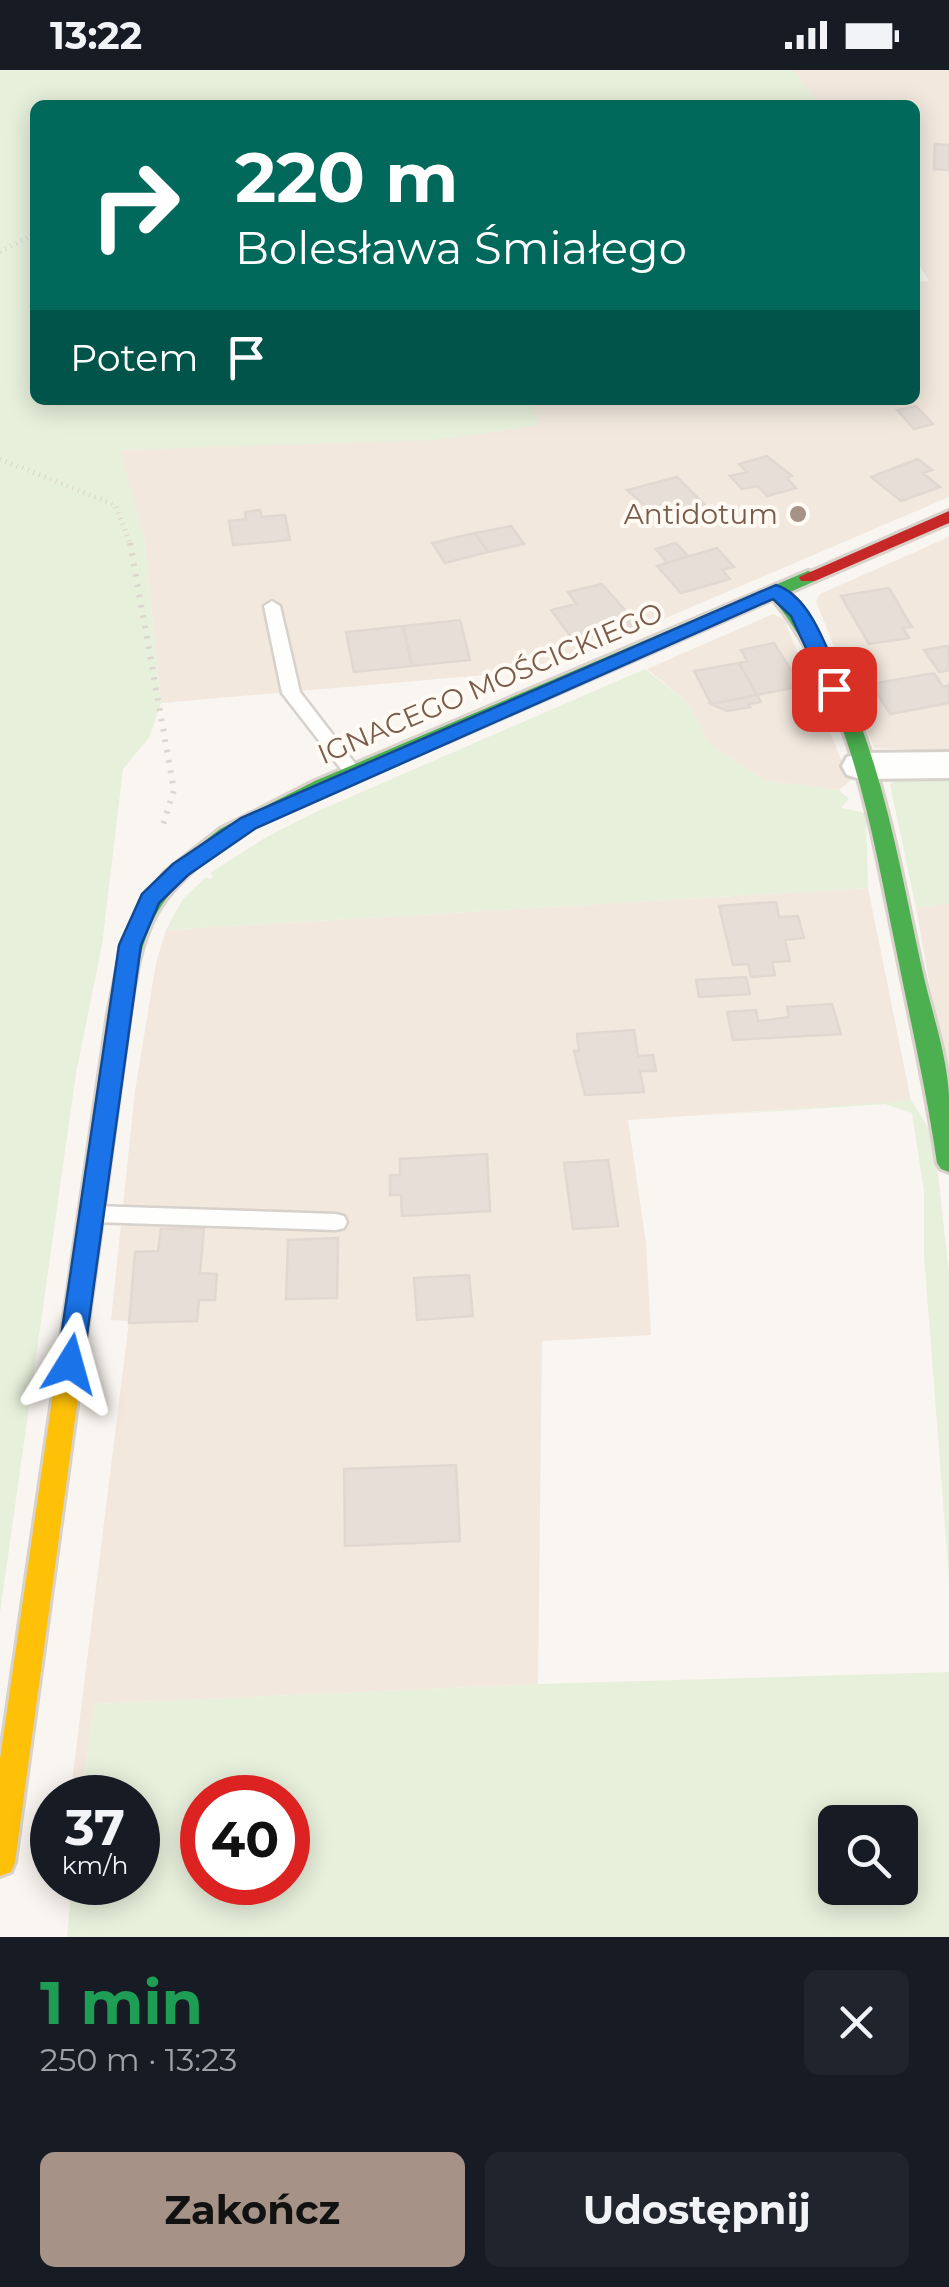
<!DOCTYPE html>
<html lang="pl">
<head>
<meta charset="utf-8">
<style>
  body { margin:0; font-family:Montserrat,sans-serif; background:#20242c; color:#f1f3f6; height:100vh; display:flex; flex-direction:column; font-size:38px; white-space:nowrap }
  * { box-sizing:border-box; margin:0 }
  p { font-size:32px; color:#9ea1a6 }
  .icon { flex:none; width:55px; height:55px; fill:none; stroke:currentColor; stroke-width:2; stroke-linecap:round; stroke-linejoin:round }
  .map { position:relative; height:1867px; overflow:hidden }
  .panel { display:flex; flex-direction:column; background:#171b24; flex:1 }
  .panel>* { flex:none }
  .guide { position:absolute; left:30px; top:30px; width:890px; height:305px; border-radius:15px; box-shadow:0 5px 25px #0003; background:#00695c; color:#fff; overflow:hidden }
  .tools { position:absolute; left:818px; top:1735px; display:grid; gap:20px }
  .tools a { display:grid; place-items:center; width:100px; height:100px; border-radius:15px; background:#171b24; box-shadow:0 5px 25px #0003; font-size:50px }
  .speed { position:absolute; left:30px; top:1705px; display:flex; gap:20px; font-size:50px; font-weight:700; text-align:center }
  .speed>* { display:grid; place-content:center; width:130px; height:130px; border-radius:50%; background:#171b24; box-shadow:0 5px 25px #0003; line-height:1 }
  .speed small { font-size:25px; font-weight:400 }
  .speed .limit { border:15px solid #d22; background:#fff; color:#111 }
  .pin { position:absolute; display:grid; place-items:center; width:85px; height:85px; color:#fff; margin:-42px; border-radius:20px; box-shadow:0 5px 15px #0006 }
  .me { position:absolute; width:110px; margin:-55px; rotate:8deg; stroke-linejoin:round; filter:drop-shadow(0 0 8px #0008) }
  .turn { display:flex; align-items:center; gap:35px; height:210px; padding:0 40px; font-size:45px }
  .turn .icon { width:130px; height:130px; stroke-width:2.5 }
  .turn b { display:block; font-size:70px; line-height:85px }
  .then { display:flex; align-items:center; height:95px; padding:0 40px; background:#0003; gap:20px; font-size:38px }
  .round { display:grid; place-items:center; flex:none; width:105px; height:105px; border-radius:15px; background:#20242c }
  .headline { display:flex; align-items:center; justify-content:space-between; height:170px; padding:0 40px }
  h1 { font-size:60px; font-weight:700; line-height:75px; color:#1e9e55 }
  .button { display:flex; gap:20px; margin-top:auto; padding:20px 40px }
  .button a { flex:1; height:115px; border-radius:15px; background:#a69286; color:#111; font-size:40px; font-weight:700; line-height:115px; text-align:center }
  .button a+a { background:#20242c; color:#f1f3f6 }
  .status { display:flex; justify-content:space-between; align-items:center; height:70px; padding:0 50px; background:#171b24; direction:ltr }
  .status svg { height:28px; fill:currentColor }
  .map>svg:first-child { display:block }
</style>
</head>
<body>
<div class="status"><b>13:22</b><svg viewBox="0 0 49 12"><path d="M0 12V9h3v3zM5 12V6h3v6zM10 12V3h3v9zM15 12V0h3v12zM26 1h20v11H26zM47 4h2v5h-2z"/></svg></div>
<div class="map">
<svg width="949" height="1867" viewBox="0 0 949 1867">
  <rect width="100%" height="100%" fill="#f9f5f0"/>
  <path fill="#f2e8de" d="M794 0H949V427L584 583 507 603 161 633 144 467 119 380 446 368 537 355 531 330H915V212L929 211 915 188V35H819Z
    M949 467V681L874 678 816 531 820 524Z
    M773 544 784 549 850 711 839 720 766 711 710 674 686 631 647 599Z
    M868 818 911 1031 628 1050 646 1173 651 1265 542 1271 538 1614 94 1634 82 1727 70 1728 129 1251 111 1250 135 1021 156 893 166 860Z
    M949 833V1023L916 838Z"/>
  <path fill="#e7f0db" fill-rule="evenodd" d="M0 0H794L819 35H35V330H531L538 355 437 370 120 380 144 467 161 633 149 668 123 699 102 875 76 1003 0 1543Z
    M645 599 686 631 710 674 766 711 839 720 849 729 841 738 866 743 868 818 166 860 183 829 206 807 210 809 213 806 210 803 265 768 318 741Z
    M949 703V833L916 838 890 714 907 705Z
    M911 1030 934 1067 949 1204V1509L924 1185V1122L912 1043 885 1034 704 1046Z
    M949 1602V1867H67L72 1813 138 1812V1728L82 1727 94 1634 538 1614ZM202 1728H288V1812H202ZM835 1752H900V1818H835Z"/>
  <path fill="#e6ded7" stroke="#e2d8d2" stroke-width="2.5" d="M935 74 949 75V100L934 99Z
    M916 336 933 354 914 359 897 340Z
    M767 386 792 406 787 408 796 418 767 426 758 416 742 419 730 406 747 402 739 394Z
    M918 389 932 400 923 403 940 417 901 431 871 407Z
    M677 407 704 434 657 446 627 420Z
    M260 440 262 447 285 445 290 470 233 475 229 451 246 449 245 442Z
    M511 456 524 474 488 482 475 463Z
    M475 463 488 482 445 493 432 473Z
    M676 473 688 486 667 493 656 479Z
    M717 478 734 497 722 500 730 509 681 523 657 496Z
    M602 514 638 555 574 571 551 540 576 534 568 522Z
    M889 518 912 557 903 558 909 568 869 574 841 526Z
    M460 550 470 590 412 596 403 556Z
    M403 556 412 596 354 602 346 562Z
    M774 573 801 616 757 625 739 593 747 591 741 580Z
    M948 576 949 600 939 602 924 580Z
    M739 593 757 625 711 634 694 601Z
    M934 603 943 617 949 615V633L890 644 871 614Z
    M757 625 761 632 748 634 750 637 727 641 711 634Z
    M776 832 779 847 798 846 804 868 785 870 790 891 772 892 775 905 751 907 748 894 733 895 719 836Z
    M746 907 750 924 699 927 696 910Z
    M832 934 841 964 733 970 727 942 756 940 758 951 769 950 789 947 787 937Z
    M634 960 638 986 653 985 656 1001H640L644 1022 585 1025 574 981H579L577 964Z
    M487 1084 490 1141 402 1146 401 1125H390V1105H400V1089Z
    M608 1090 618 1156 573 1159 564 1093Z
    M204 1158 200 1203 217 1204 215 1230H199L197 1251 129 1253 135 1182 158 1181 161 1159Z
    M338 1168 337 1228 286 1229 288 1170Z
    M469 1205 473 1246 417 1250 414 1208Z
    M456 1395 460 1471 345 1476 344 1399Z"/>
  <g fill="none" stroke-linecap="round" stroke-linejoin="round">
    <g stroke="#d7d1cb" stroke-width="5">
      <path id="lane" d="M272 531 280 536 300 622 360 700 363 704 360 708H348L282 623 264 536Z
        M93 1136 336 1144 344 1146 347 1152 344 1158 336 1160 93 1152 85 1150 82 1144 85 1138Z"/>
    </g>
    <g stroke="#d7d1cb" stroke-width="6">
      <path id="street" d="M949 682V708L861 709 847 705 842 696 847 687 861 683Z"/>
    </g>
    <g stroke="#d9d2cb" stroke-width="6">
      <path id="fast" d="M808 501 815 503V511L788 523C873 627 894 771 922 899 931 940 947 984 949 1026 949 1051 949 1077 949 1102L941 1099 937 1093C927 1023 911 954 897 884 872 764 852 627 773 529 664 577 555 625 447 672 353 712 238 743 170 824 142 857 136 902 130 944L127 950H111L108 944 123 870 141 832 165 802 220 759 315 711Z"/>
    </g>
    <g stroke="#d9d2cb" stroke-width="6">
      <path id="slow" d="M119 936 130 944 15 1792 11 1802 0 1806V1689L108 944Z"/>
    </g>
    <g stroke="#d9d2cb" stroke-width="6">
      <path id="jam" d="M949 441V453L815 511H801L799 507Z"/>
    </g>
    <path stroke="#dcd5d0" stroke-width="5" stroke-dasharray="1 5" stroke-linecap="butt" d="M0 182 35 164
      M0 389 115 435 131 476"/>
    <path stroke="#dcd5d0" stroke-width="6" stroke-dasharray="2.5 8" stroke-linecap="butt" d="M130 473 174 720 162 758"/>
    <use href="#lane" fill="#fefefd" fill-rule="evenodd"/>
    <use href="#street" fill="#fefefd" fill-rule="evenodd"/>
    <use href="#fast" fill="#4caf50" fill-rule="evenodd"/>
    <use href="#slow" fill="#ffc107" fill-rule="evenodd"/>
    <use href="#jam" fill="#c62828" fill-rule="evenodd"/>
  </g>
  <path fill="#1a73e8" stroke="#114b97" stroke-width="2.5" d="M776 515C813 527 829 586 844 619L841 623H827L791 546 773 529 256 758 188 805 159 833 141 875 83 1294 79 1302 70 1305 61 1302 57 1294 119 875 142 824 173 794 241 748Z"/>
  <circle fill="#a69286" stroke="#fffaf3" stroke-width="4" cx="798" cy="444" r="10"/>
  <g text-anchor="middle" stroke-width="8" stroke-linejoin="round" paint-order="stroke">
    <g font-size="28" fill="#7a5c4d" stroke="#fffaf3" text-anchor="end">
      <text x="778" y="454">Antidotum</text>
    </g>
    <g font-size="28" fill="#7a5c4d" stroke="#fffaf3">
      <text transform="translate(490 613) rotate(-23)" y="10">IGNACEGO MOŚCICKIEGO</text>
    </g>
  </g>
</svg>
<div class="tools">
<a><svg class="icon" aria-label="search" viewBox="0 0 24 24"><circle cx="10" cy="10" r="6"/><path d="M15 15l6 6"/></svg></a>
</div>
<div class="speed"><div>37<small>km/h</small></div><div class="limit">40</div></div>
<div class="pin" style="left:834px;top:619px;background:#d93025"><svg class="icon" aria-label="arrive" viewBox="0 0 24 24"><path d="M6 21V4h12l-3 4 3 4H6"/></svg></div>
<svg class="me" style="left:70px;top:1294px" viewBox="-20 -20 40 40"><path d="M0-17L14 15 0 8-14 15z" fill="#1a73e8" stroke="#fff" stroke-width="4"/></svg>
<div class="guide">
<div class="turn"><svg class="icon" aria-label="right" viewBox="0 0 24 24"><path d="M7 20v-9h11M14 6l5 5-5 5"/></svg><div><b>220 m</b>Bolesława Śmiałego</div></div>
<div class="then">Potem<svg class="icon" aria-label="arrive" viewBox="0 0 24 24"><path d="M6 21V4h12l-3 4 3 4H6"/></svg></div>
</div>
</div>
<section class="panel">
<div class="headline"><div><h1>1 min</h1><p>250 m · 13:23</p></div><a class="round"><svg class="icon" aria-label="close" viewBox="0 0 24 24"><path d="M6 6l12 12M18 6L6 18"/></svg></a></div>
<div class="button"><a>Zakończ</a><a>Udostępnij</a></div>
</section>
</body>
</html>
